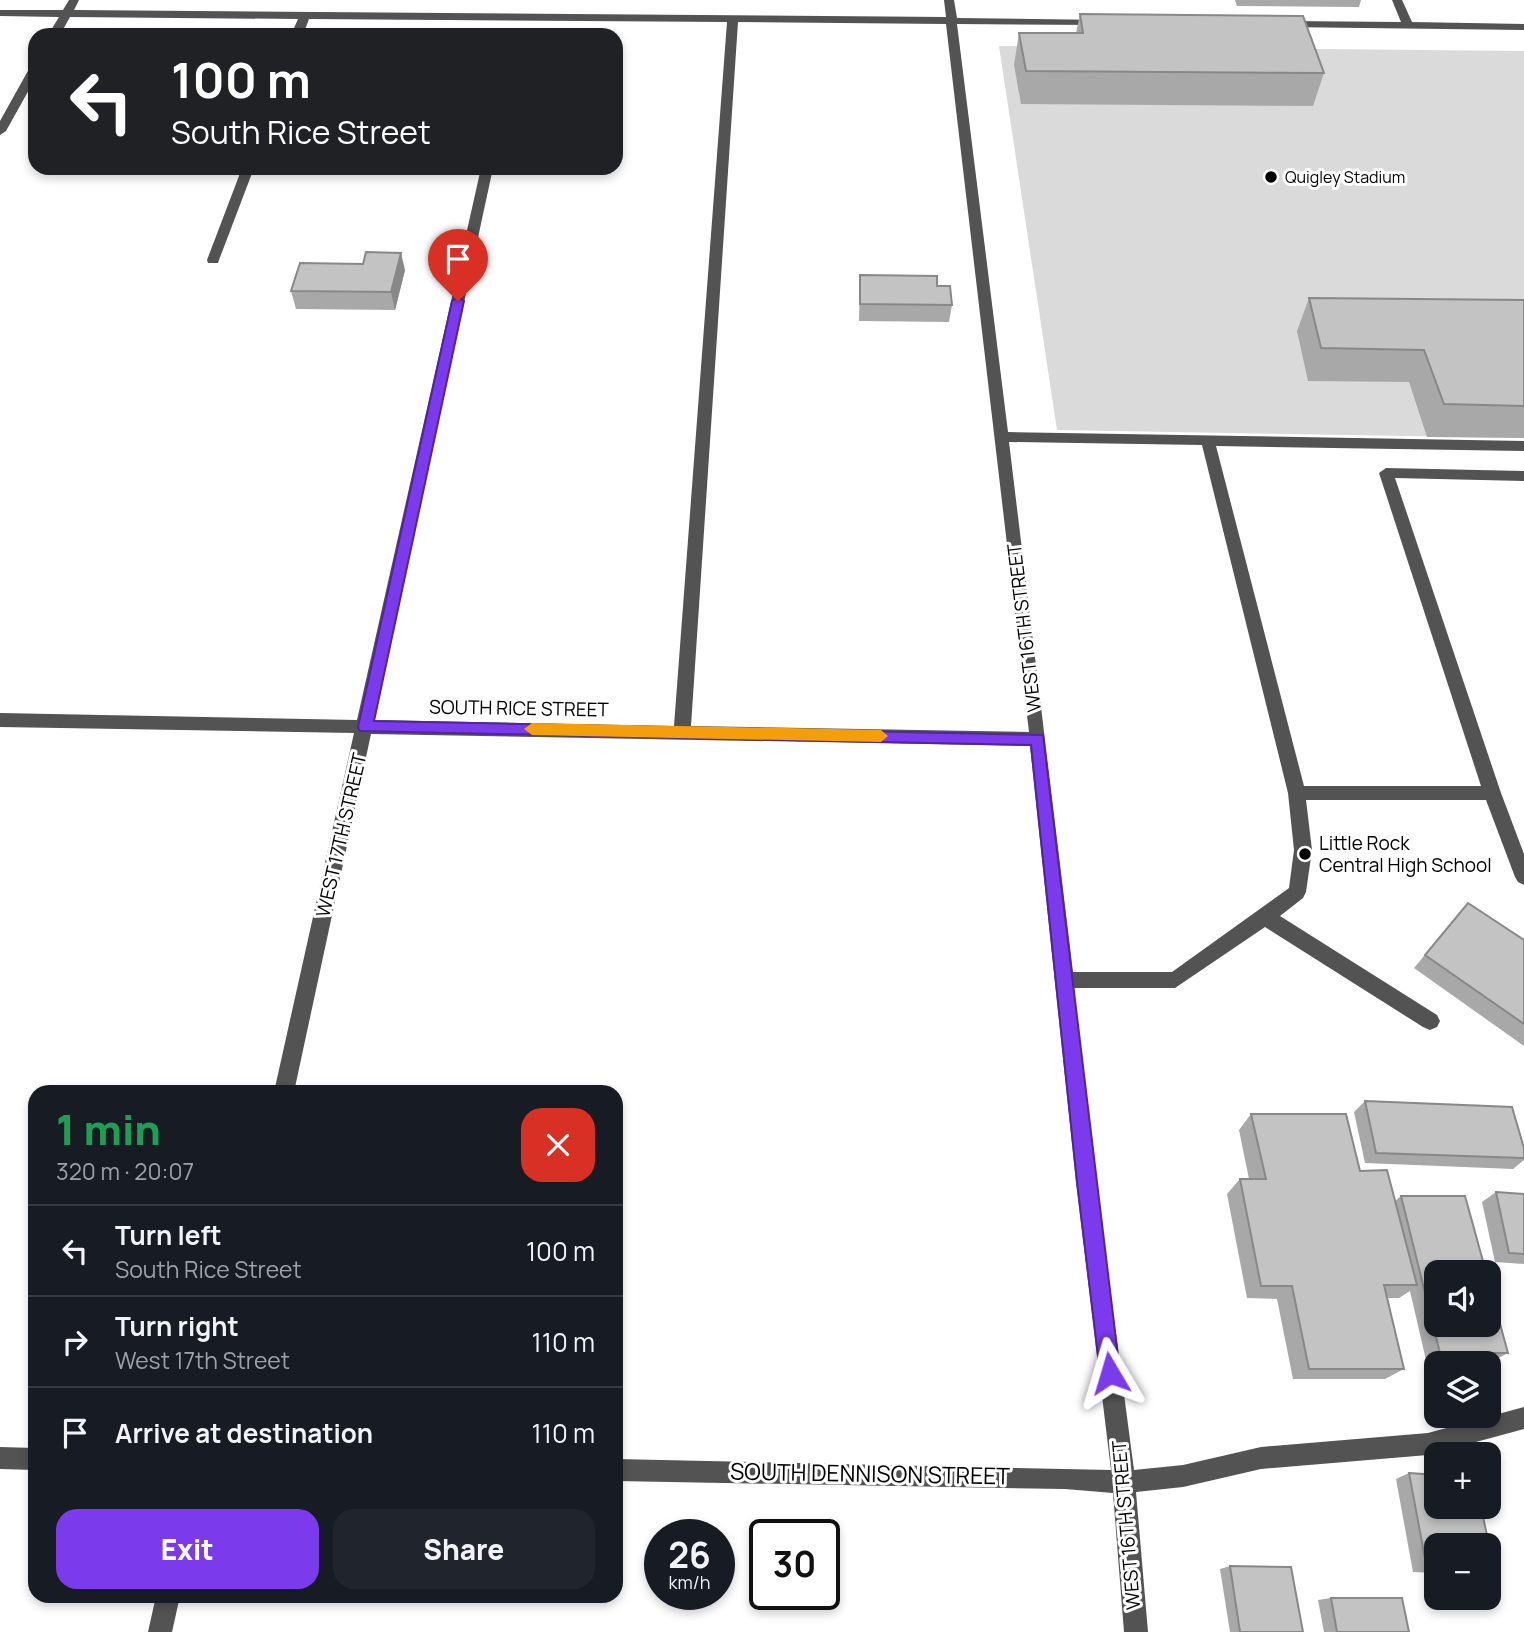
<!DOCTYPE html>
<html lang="en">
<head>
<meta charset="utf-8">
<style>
  body { margin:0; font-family:Manrope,sans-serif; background:#20242c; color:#f1f3f6; height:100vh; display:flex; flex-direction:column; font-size:26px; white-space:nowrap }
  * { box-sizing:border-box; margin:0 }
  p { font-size:23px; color:#9ea1a6 }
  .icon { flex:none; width:38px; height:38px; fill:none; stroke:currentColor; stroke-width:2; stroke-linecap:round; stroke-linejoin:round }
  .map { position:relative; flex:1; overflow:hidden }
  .drawer { position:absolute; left:28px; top:1085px; width:595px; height:518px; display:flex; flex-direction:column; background:#171b24; border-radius:21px; box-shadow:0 4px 10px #0003 }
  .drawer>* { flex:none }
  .guide { position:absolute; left:28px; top:28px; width:595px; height:147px; border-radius:21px; box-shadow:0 4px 10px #0003; background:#202124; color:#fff; overflow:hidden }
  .tools { position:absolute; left:1424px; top:1260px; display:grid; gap:14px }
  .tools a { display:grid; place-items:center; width:77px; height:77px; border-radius:14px; background:#171b24; box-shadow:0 4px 10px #0003; font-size:35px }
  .speed { position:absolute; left:644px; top:1519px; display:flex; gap:14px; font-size:35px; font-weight:700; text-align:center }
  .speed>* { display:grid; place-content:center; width:91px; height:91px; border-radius:50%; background:#171b24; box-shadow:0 4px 10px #0003; line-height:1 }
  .speed small { font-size:18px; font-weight:400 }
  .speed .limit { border:4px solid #111; border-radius:10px; background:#fff; color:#111 }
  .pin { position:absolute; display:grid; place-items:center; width:60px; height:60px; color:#fff; margin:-72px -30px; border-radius:50% 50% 50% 0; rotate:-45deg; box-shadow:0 0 7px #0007 }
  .pin .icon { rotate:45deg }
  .me { position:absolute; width:77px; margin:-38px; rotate:353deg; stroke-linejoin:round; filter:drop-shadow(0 0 5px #0008) }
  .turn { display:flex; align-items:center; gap:24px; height:147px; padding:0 28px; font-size:32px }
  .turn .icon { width:91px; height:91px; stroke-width:2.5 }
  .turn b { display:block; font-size:49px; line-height:60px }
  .round { display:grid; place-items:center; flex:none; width:74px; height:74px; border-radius:21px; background:#20242c }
  .head { display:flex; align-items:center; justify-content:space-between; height:119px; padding:0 28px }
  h1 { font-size:42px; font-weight:800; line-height:52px; color:#1e9e55 }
  .primary-button { display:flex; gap:14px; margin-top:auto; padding:14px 28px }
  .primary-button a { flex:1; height:80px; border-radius:21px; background:#7c3aed; color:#fff; font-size:28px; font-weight:800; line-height:80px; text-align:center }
  .primary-button a+a { background:#20242c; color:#f1f3f6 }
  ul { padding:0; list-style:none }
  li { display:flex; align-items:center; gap:21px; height:91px; padding:0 28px; border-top:2px solid #363941 }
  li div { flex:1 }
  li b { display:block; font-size:26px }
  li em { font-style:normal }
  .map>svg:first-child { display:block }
</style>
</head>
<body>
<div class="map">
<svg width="1524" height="1632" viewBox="0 0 1524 1632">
  <rect width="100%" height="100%" fill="#fff"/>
  <path fill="#dadada" d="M999 46 1524 51V438L1057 430Z"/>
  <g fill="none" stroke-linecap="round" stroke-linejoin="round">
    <path fill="#535353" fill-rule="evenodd" d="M69 0H79L74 10 946 17 944 0H954L957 18 1105 20 1107 22 1101 25 957 24 1008 432 1524 441V451L1216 446 1304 786H1481L1379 473 1386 468 1524 471V481L1395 478 1501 793 1524 854V885L1518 882 1515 877 1486 800H1306L1312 850 1306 892 1303 898 1280 916 1437 1015 1440 1021 1437 1027 1430 1030 1423 1027 1265 927 1175 988H1074L1096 1182 1134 1470 1183 1465 1261 1447 1428 1433 1524 1407V1429L1428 1455 1261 1469 1183 1487 1136 1492 1148 1632H1124L1113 1493 1065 1489 616 1481V1459L1111 1470 1076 1182 1030 746 371 734 294 1092H274L354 733 0 727V713L357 720 481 168H493L374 720 674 726 727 22 309 19 303 35H291L298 19 70 17 60 35H48L59 17 0 16V10H63ZM738 22 946 24 1029 732 691 726ZM1009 442 1202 445 1288 793 1294 850 1289 888 1172 972H1073Z
      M1392 0H1402L1412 22 1524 24V30L1283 27 1277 24 1283 21 1401 22Z
      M35 66V79L6 131 0 135V121L29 69Z
      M242 168H254L219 260 218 263H208L207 260Z
      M0 1447 35 1448V1470L0 1469Z
      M156 1596H180L172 1632H148Z"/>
  </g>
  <path fill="#a8a8a8" d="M1235 0H1361L1359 7 1237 6Z
    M1080 14 1324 73 1313 106 1021 104 1014 65 1019 33H1076Z
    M405 270 395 310 296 309 291 291Z
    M860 275 937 286 952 305 949 322 859 321Z
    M1309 298 1524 300V438L1427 437 1409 382 1308 381 1297 331Z
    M1468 903 1524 940V1046L1414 968Z
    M1365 1101 1524 1148V1160L1513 1169 1365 1163 1354 1112Z
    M1251 1114 1360 1171 1395 1201 1401 1196 1508 1353 1493 1361 1426 1360 1410 1291 1399 1298H1387L1404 1369 1385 1379H1293L1277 1299 1247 1298 1227 1194 1240 1179H1249L1239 1130Z
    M1496 1192 1524 1194V1264L1495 1262 1482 1202Z
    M1409 1473 1437 1545V1573L1413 1572 1396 1479Z
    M1230 1566 1303 1632H1230L1220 1569Z
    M1331 1598 1409 1632H1324L1318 1600Z"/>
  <path fill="#888" d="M401 253 405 270 395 310 391 292Z"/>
  <path fill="#c3c3c3" stroke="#888" stroke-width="2" d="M1080 14 1303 16 1324 73 1026 71 1019 33H1083Z
    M366 252 401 253 391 292 291 291 300 263 363 264Z
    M860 275 937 276V286H950L952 305 860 304Z
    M1309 298 1524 300V406L1444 404 1424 350 1321 348Z
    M1468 903 1524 940V1024L1425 955Z
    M1365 1101 1512 1107 1524 1148V1158L1376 1153Z
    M1251 1114H1346L1360 1171 1387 1170 1417 1285H1384L1404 1369H1309L1292 1286H1261L1240 1179H1266Z
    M1496 1192 1524 1194V1254L1509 1253Z
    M1401 1196H1465L1486 1272H1437V1325H1489V1284L1508 1353H1440Z
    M1409 1473 1437 1475V1507H1481L1489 1545H1437V1569H1427Z
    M1489 1546 1495 1572H1489Z
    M1230 1566 1291 1567 1303 1632H1240Z
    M1331 1598H1402L1409 1632H1337Z"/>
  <path fill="#7c3aed" stroke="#51269a" stroke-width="2" d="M458 297 464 301 374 721 1043 735 1120 1373 1117 1380 1110 1383 1103 1380 1100 1373 1077 1182 1031 745 360 731 358 727 452 301Z"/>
  <path fill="#f59e0b" d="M532 723 881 730 888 736 881 742 532 735 524 729Z"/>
  <g fill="#000" stroke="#fff" stroke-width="2.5">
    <circle cx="1271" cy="177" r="7"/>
    <circle cx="1305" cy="854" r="7"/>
  </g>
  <g text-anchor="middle" stroke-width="6" stroke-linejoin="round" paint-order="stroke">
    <g font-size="16" fill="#000" stroke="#fff" text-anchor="start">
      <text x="1285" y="183">Quigley Stadium</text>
    </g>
    <g font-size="19" fill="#000" stroke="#fff">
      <text transform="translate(1024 628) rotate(-97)" y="7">WEST 16TH STREET</text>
      <text transform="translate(519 708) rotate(1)" y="7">SOUTH RICE STREET</text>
      <text transform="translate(341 835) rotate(-77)" y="7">WEST 17TH STREET</text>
      <text transform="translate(1126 1525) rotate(-95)" y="7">WEST 16TH STREET</text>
    </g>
    <g font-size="19" fill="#000" stroke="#fff" text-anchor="start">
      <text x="1319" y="850">Little Rock<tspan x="1319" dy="22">Central High School</tspan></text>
    </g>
    <g font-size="23" fill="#000" stroke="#fff">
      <text transform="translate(870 1474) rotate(1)" y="8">SOUTH DENNISON STREET</text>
    </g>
  </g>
</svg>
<div class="tools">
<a><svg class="icon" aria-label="sound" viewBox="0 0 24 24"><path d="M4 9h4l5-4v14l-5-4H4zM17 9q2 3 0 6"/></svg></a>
<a><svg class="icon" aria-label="layers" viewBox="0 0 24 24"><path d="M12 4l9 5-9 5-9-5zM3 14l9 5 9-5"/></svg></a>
<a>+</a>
<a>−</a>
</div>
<div class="speed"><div>26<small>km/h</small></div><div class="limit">30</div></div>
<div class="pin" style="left:458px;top:301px;background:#d93025"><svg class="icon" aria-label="arrive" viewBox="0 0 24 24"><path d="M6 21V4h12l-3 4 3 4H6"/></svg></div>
<svg class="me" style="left:1110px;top:1373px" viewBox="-20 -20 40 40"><path d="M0-17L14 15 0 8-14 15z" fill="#7c3aed" stroke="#fff" stroke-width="4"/></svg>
<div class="guide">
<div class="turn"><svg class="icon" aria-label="left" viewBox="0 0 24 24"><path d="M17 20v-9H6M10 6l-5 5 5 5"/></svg><div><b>100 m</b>South Rice Street</div></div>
</div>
<section class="drawer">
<div class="head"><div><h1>1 min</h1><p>320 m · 20:07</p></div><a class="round" style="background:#d93025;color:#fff"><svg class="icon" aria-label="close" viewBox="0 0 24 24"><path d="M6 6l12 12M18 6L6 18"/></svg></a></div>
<ul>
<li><svg class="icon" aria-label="left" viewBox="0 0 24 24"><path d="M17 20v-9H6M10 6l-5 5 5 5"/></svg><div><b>Turn left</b><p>South Rice Street</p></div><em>100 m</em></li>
<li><svg class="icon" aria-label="right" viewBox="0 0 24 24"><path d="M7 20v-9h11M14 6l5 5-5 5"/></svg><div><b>Turn right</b><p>West 17th Street</p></div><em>110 m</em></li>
<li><svg class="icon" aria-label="arrive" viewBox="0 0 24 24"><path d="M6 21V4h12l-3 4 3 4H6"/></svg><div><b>Arrive at destination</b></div><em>110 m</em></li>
</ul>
<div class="primary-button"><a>Exit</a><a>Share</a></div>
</section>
</div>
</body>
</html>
